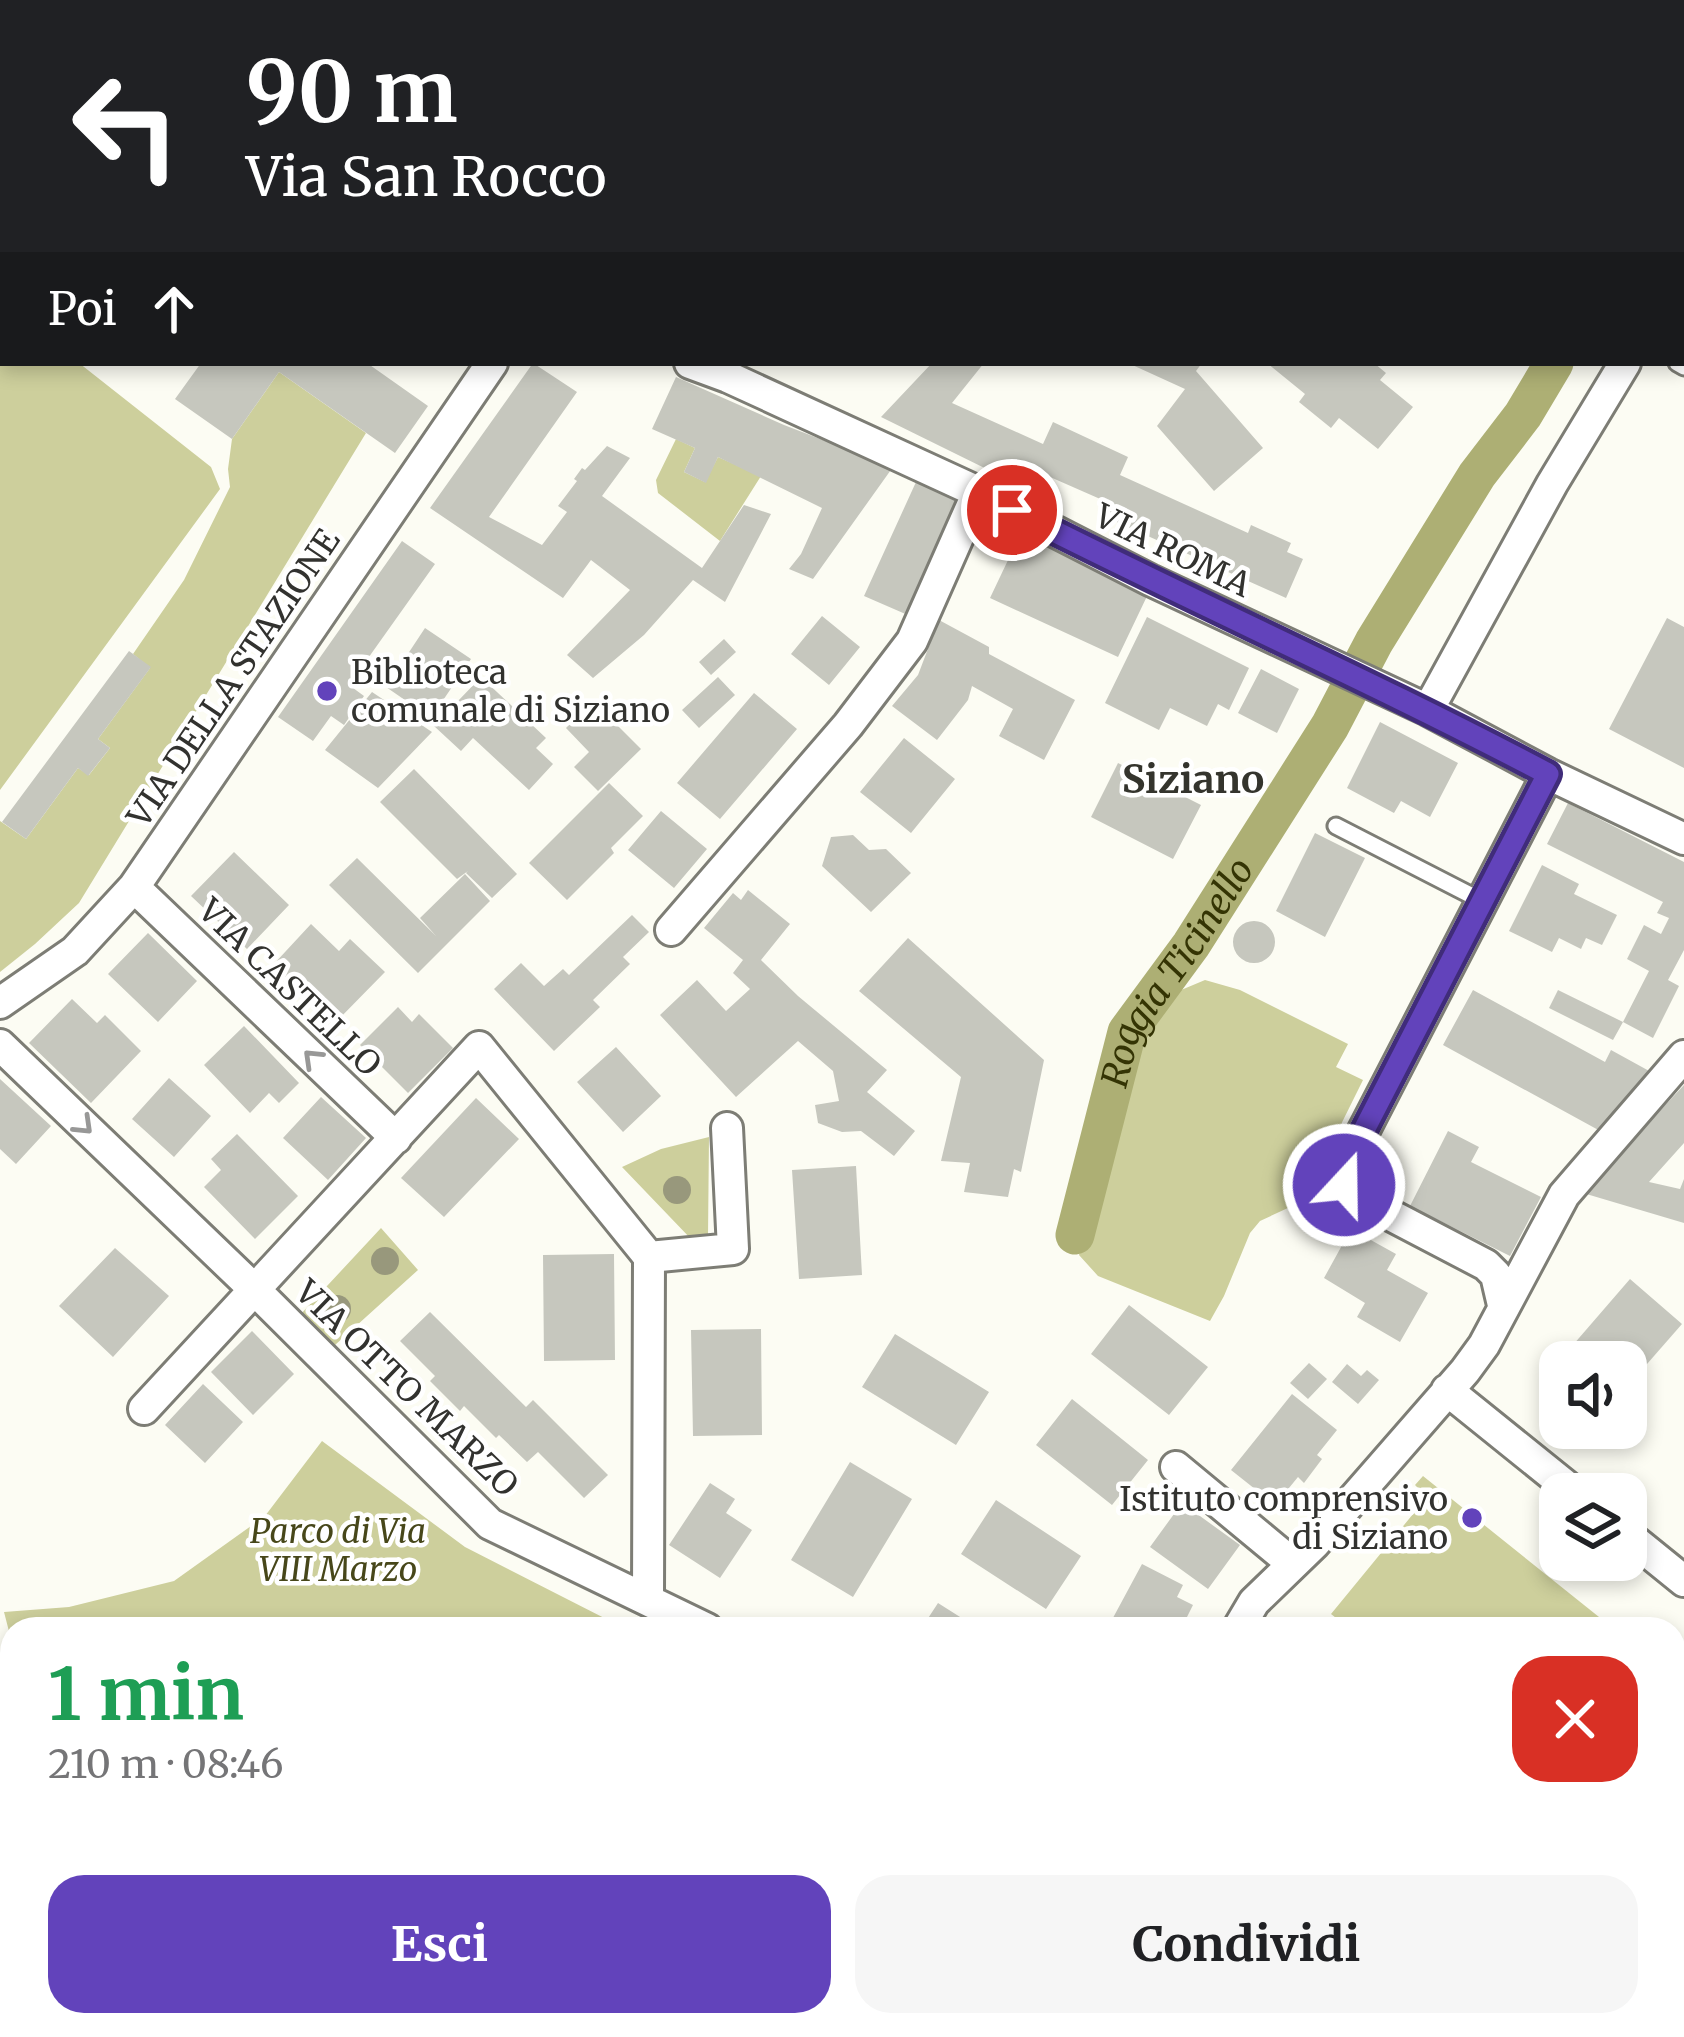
<!DOCTYPE html>
<html lang="it">
<head>
<meta charset="utf-8">
<style>
  body { margin:0; font-family:Merriweather,serif; background:#f6f6f6; color:#202124; height:100vh; display:flex; flex-direction:column; font-size:45px; white-space:nowrap }
  * { box-sizing:border-box; margin:0 }
  p { font-size:39px; color:#757577 }
  .icon { flex:none; width:66px; height:66px; fill:none; stroke:currentColor; stroke-width:2; stroke-linecap:round; stroke-linejoin:round }
  .map { position:relative; flex:1; overflow:hidden }
  .details { position:absolute; left:0px; top:1617px; width:1686px; height:420px; display:flex; flex-direction:column; background:#fff; border-radius:36px 36px 0 0; box-shadow:0 6px 18px #0003 }
  .details>* { flex:none }
  .top-card { position:absolute; left:0px; top:0px; width:1686px; height:366px; box-shadow:0 6px 18px #0003; background:#202124; color:#fff; overflow:hidden }
  .tools { position:absolute; left:1539px; top:1341px; display:grid; gap:24px }
  .tools a { display:grid; place-items:center; width:108px; height:108px; border-radius:24px; background:#fff; box-shadow:0 6px 18px #0003; font-size:60px }
  .pin { position:absolute; display:grid; place-items:center; width:102px; height:102px; color:#fff; margin:-51px; border:6px solid #fff; border-radius:50%; box-shadow:0 3px 12px #0007 }
  .me { position:absolute; width:132px; margin:-66px; rotate:21deg; stroke-linejoin:round; filter:drop-shadow(0 0 9px #0008) }
  .turn { display:flex; align-items:center; gap:42px; height:252px; padding:0 48px; font-size:54px }
  .turn .icon { width:156px; height:156px; stroke-width:2.5 }
  .turn b { display:block; font-size:84px; line-height:102px }
  .then { display:flex; align-items:center; height:114px; padding:0 48px; background:#0003; gap:24px; font-size:45px }
  .round { display:grid; place-items:center; flex:none; width:126px; height:126px; border-radius:36px; background:#f6f6f6 }
  .headline { display:flex; align-items:center; justify-content:space-between; height:204px; padding:0 48px }
  h1 { font-size:72px; font-weight:700; line-height:90px; color:#1e9e55 }
  .cta { display:flex; gap:24px; margin-top:auto; padding:24px 48px }
  .cta a { flex:1; height:138px; border-radius:36px; background:#6243bb; color:#fff; font-size:48px; font-weight:700; line-height:138px; text-align:center }
  .cta a+a { background:#f6f6f6; color:#202124 }
  .map>svg:first-child { display:block }
</style>
</head>
<body>
<div class="map">
<svg width="1684" height="2037" viewBox="0 0 1684 2037">
  <rect width="100%" height="100%" fill="#fcfcf3"/>
  <path fill="#cdcf9c" d="M0 255 3 257V363H79L211 467 220 489 0 790Z
    M279 372 366 433 79 903 35 944 0 972V821L26 839 78 768 89 775 110 748 98 739 150 668 133 654 184 580 230 487 228 469 232 439Z
    M676 439 695 448 684 472 705 482 718 457 761 476 720 541 658 493 656 480Z
    M1205 980 1240 990 1348 1044 1336 1067 1363 1080 1303 1201 1260 1221 1250 1233 1224 1296 1210 1321 1098 1276 1079 1255 1101 1164 1117 1067 1139 1031 1174 993Z
    M709 1137 708 1236 692 1240 622 1167 661 1149Z
    M381 1228 418 1270 335 1345 300 1315Z
    M322 1441 465 1547 616 1624 630 1629H12V1643L4 1612 69 1607 174 1581 265 1516Z
    M1423 1476 1614 1629H1350L1331 1614 1427 1497 1415 1485Z
    M1674 1677 1684 1685V1868L1674 1860Z"/>
  <g fill="none" stroke-linecap="round" stroke-linejoin="round">
    <g stroke="#adaf74" stroke-width="39">
      <path d="M1683 152 1684 150"/>
      <path id="s1" d="M1075 1235 1127 1032 1191 945 1330 726 1374 642 1477 475 1523 415 1554 363"/>
    </g>
  </g>
  <path fill="#c6c7be" d="M201 363H367L428 406 395 453 279 372 232 439 175 399Z
    M533 363 577 392 489 517 542 545 567 512 558 506 577 481 574 479 582 468 585 470 607 446 630 458 602 496 702 568 744 505 771 514 725 602 693 580 644 635 593 678 567 655 630 590 591 560 563 598 430 508Z
    M932 363H984L952 403 1043 444 1053 422 1128 457 1120 475 1248 533 1251 525 1291 543 1287 552 1303 559 1286 598 1101 515 1107 502 1041 473 1033 492 881 417Z
    M1128 363H1202L1196 371 1263 448 1214 491 1157 426 1185 389Z
    M1267 363H1374L1386 373 1380 380 1413 407 1378 449 1339 418 1331 428 1299 402 1305 394Z
    M676 377 784 425 893 467 813 579 789 569 801 554 822 508 718 457 706 483 684 472 695 448 652 429Z
    M916 482 962 502 910 616 864 596Z
    M979 512 1149 592 1118 657 990 598 1009 558 966 538Z
    M402 541 435 564 349 685 364 696 344 725 331 716 313 741 278 717Z
    M822 616 860 647 829 685 791 654Z
    M1147 617 1249 668 1229 710 1218 704 1207 726 1170 708 1159 730 1105 703Z
    M1667 618 1684 627V768L1609 729Z
    M939 620 989 647V654L1075 700 1044 760 999 736 1013 709 972 686 968 700 937 740 892 706 918 675Z
    M425 628 471 659 431 718 386 687Z
    M724 639 736 652 711 675 699 662Z
    M129 651 151 667 98 739 110 748 88 776 78 768 26 839 2 822Z
    M1261 669 1299 689 1277 733 1238 713Z
    M481 677 546 738 536 748 553 764 529 790 473 738 461 751 434 726Z
    M718 677 735 695 699 728 682 710Z
    M372 692 432 732 378 788 325 750Z
    M754 693 797 729 720 819 677 783Z
    M593 701 641 749 598 791 574 767 589 752 566 728Z
    M1380 722 1458 763 1430 817 1401 801 1394 813 1347 788Z
    M904 738 955 779 911 833 860 792Z
    M1118 763 1201 805 1173 859 1091 817Z
    M414 769 517 874 492 898 466 873 468 871 457 879 380 802Z
    M609 783 643 816 611 848 614 853 567 900 529 863Z
    M1568 803 1684 862V950L1668 980 1679 986 1653 1038 1623 1022 1613 1040 1549 1008 1558 990 1623 1022 1649 971 1627 959 1644 925 1661 934 1669 918 1657 913 1663 902 1547 844Z
    M661 811 707 849 674 888 628 850Z
    M1315 833 1365 858 1325 937 1276 911Z
    M853 835 869 850 886 849 911 873 871 912 822 866 831 837Z
    M234 852 289 905 247 949 191 896Z
    M357 858 436 936 420 918 465 874 490 901 418 973 329 885Z
    M1542 865 1579 884 1574 894 1617 915 1602 945 1586 938 1581 949 1559 938 1552 952 1509 931Z
    M748 890 790 924 761 960 798 996 887 1070 867 1092 915 1131 894 1156 861 1131 842 1132 818 1123 815 1105 839 1101 833 1071 798 1041 736 1097 660 1015 697 980 726 1011 750 989 733 973 743 960 704 928 733 893 741 900Z
    M632 915 649 932 623 957 630 964 593 1000 600 1007 554 1051 494 989 521 963 544 986 563 969 569 975Z
    M1233 942a21 21 0 1 1 42 0a21 21 0 1 1-42 0Z
    M311 924 339 951 350 939 385 972 334 1024 273 965Z
    M148 933 197 981 158 1022 108 974Z
    M908 938 1044 1060 1021 1172 1014 1169 1008 1197 964 1192 970 1163 941 1161 961 1077 859 991Z
    M1473 990 1605 1062 1611 1050 1651 1072 1625 1120 1613 1113 1602 1132 1443 1045Z
    M72 999 97 1023 105 1015 141 1051 91 1103 29 1043Z
    M398 1007 412 1022 419 1014 453 1048 408 1093 360 1045Z
    M244 1026 299 1083 279 1103 269 1093 250 1113 204 1065Z
    M616 1047 661 1096 623 1132 577 1082Z
    M169 1078 211 1116 174 1157 132 1119Z
    M0 1079 51 1126 16 1164 0 1149Z
    M1684 1085V1143L1649 1182 1680 1189 1684 1179V1223L1583 1193Z
    M321 1097 366 1138 328 1180 283 1138Z
    M476 1098 519 1139 444 1217 401 1178Z
    M1448 1131 1479 1147 1471 1162 1541 1197 1510 1256 1410 1206Z
    M237 1134 298 1196 255 1239 204 1187 221 1170 211 1159Z
    M856 1166 862 1275 799 1279 792 1170Z
    M1351 1229 1396 1254 1387 1270 1428 1293 1400 1342 1357 1317 1365 1303 1324 1278Z
    M115 1248 169 1296 113 1357 59 1306Z
    M614 1254 615 1360 544 1361 543 1255Z
    M1630 1279 1682 1324 1626 1388V1362H1560V1398L1541 1382Z
    M1129 1305 1208 1367 1169 1415 1091 1354Z
    M430 1312 526 1407 533 1400 608 1475 584 1498 538 1452 527 1462 499 1435 496 1438 464 1406 460 1411 430 1381 435 1376 400 1341Z
    M761 1329 762 1435 693 1436 691 1330Z
    M252 1331 294 1374 253 1415 211 1372Z
    M895 1334 989 1392 956 1445 862 1387Z
    M1309 1363 1327 1379 1308 1399 1290 1383Z
    M1347 1364 1361 1376 1367 1370 1379 1380 1358 1404 1332 1382Z
    M203 1384 243 1422 205 1463 165 1425Z
    M1292 1394 1337 1430 1317 1455 1322 1459 1304 1483 1298 1477 1275 1505 1231 1470Z
    M1072 1399 1148 1460 1112 1505 1036 1445Z
    M850 1462 912 1499 853 1597 791 1560Z
    M710 1483 735 1499 726 1513 752 1530 720 1578 669 1545Z
    M996 1500 1081 1556 1046 1609 961 1554Z
    M1182 1503 1240 1545 1208 1589 1150 1547Z
    M1142 1564 1183 1585 1177 1597 1193 1605 1181 1629H1107Z
    M938 1603 979 1629H921Z
    M1674 1910 1684 1917V2037H1652L1654 2033 1650 2025H1674Z
    M501 2025H565L561 2037H497Z
    M653 2025H708L716 2029 713 2037H648Z
    M1326 2025H1390L1381 2037H1343Z"/>
  <g fill="none" stroke-linecap="round" stroke-linejoin="round">
    <g stroke="#7d7d75" stroke-width="21">
      <path id="lane" d="M1677 363 1684 367
        M1336 826 1482 901"/>
    </g>
    <g stroke="#7d7d75" stroke-width="36">
      <path id="street" d="M718 3 721 0
        M1115 3 1118 0
        M0 46 3 48
        M1683 271 1684 269
        M690 363 728 377 978 492 1150 580 1428 710 1548 774 1684 839
        M1428 710 1552 484 1625 363
        M134 887 396 1138
        M671 930 848 725 912 641 978 492
        M0 1003 75 951 134 887 492 363
        M0 1045 255 1290 490 1524 707 1629
        M649 1257 733 1249 727 1128
        M1503 1305 1496 1275 1486 1265 1356 1197C1342 1188 1342 1175 1348 1161L1548 774
        M1447 1390 1576 1494
        M144 1409 479 1047 649 1257 648 1599
        M1176 1467 1293 1564
        M1626 1534 1684 1581
        M1238 1629 1254 1602 1315 1543 1465 1371 1484 1345 1564 1195 1684 1056
        M0 1865 12 1908
        M52 2025 57 2037
        M436 2037 440 2025
        M1072 2037 1074 2025"/>
    </g>
    <use href="#lane" stroke="#fff" stroke-width="15"/>
    <use href="#street" stroke="#fff" stroke-width="30"/>
  </g>
  <g fill="#98987c">
    <circle cx="677" cy="1190" r="14"/>
    <circle cx="385" cy="1261" r="14"/>
    <circle cx="337" cy="1309" r="14"/>
  </g>
  <defs><path id="oneway-chevron" d="M-2-3.5L2.5 0L-2 3.5" fill="none" stroke-width="1.6" stroke-linecap="round" stroke-linejoin="round" transform="scale(3)"/></defs>
  <g stroke="#989897">
    <use href="#oneway-chevron" transform="translate(312 1058) rotate(-136)"/>
    <use href="#oneway-chevron" transform="translate(84 1126) rotate(44)"/>
  </g>
  <g fill="none" stroke-linecap="round" stroke-linejoin="round">
    <g stroke="#402c7a" stroke-width="30">
      <path id="route" d="M1012 510C1190 601 1372 681 1548 774L1348 1161 1344 1185"/>
    </g>
    <use href="#route" stroke="#6243bb" stroke-width="21"/>
  </g>
  <g fill="#6243bb" stroke="#fff" stroke-width="4.5">
    <circle cx="327" cy="691" r="12"/>
    <circle cx="1472" cy="1518" r="12"/>
  </g>
  <g text-anchor="middle" stroke-width="9" stroke-linejoin="round" paint-order="stroke">
    <g font-size="33" fill="#32322f" stroke="#fff">
      <text transform="translate(1173 550) rotate(26)" y="12">VIA ROMA</text>
      <text transform="translate(233 678) rotate(-56)" y="12">VIA DELLA STAZIONE</text>
      <text transform="translate(290 987) rotate(44)" y="12">VIA CASTELLO</text>
      <text transform="translate(407 1388) rotate(44)" y="12">VIA OTTO MARZO</text>
    </g>
    <g font-size="33" fill="#32322f" stroke="#fff" text-anchor="start">
      <text x="351" y="684">Biblioteca<tspan x="351" dy="38">comunale di Siziano</tspan></text>
      <text x="1448" y="1511" text-anchor="end">Istituto comprensivo<tspan x="1448" dy="38">di Siziano</tspan></text>
    </g>
    <g font-size="33" font-style="italic" fill="#47471a" stroke="#fff">
      <text x="338" y="1543">Parco di Via<tspan x="338" dy="38">VIII Marzo</tspan></text>
    </g>
    <g font-size="36" font-style="italic" fill="#343404" stroke="#fff">
      <text dy="13" stroke="none"><textPath href="#s1" startOffset="285">Roggia Ticinello</textPath></text>
    </g>
    <g font-size="39" font-weight="bold" fill="#34342d" stroke="#fff">
      <text x="1193" y="793">Siziano</text>
    </g>
  </g>
</svg>
<div class="tools">
<a><svg class="icon" aria-label="sound" viewBox="0 0 24 24"><path d="M4 9h4l5-4v14l-5-4H4zM17 9q2 3 0 6"/></svg></a>
<a><svg class="icon" aria-label="layers" viewBox="0 0 24 24"><path d="M12 4l9 5-9 5-9-5zM3 14l9 5 9-5"/></svg></a>
</div>
<div class="pin" style="left:1012px;top:510px;background:#d93025"><svg class="icon" aria-label="arrive" viewBox="0 0 24 24"><path d="M6 21V4h12l-3 4 3 4H6"/></svg></div>
<svg class="me" style="left:1344px;top:1185px" viewBox="-20 -20 40 40"><circle r="17" fill="#6243bb" stroke="#fff" stroke-width="3"/><path d="M0-11L8 9 0 5-8 9z" fill="#fff"/></svg>
<div class="top-card">
<div class="turn"><svg class="icon" aria-label="left" viewBox="0 0 24 24"><path d="M17 20v-9H6M10 6l-5 5 5 5"/></svg><div><b>90 m</b>Via San Rocco</div></div>
<div class="then">Poi<svg class="icon" aria-label="ahead" viewBox="0 0 24 24"><path d="M12 20V5M6 11l6-6 6 6"/></svg></div>
</div>
<section class="details">
<div class="headline"><div><h1>1 min</h1><p>210 m · 08:46</p></div><a class="round" style="background:#d93025;color:#fff"><svg class="icon" aria-label="close" viewBox="0 0 24 24"><path d="M6 6l12 12M18 6L6 18"/></svg></a></div>
<div class="cta"><a>Esci</a><a>Condividi</a></div>
</section>
</div>
</body>
</html>
